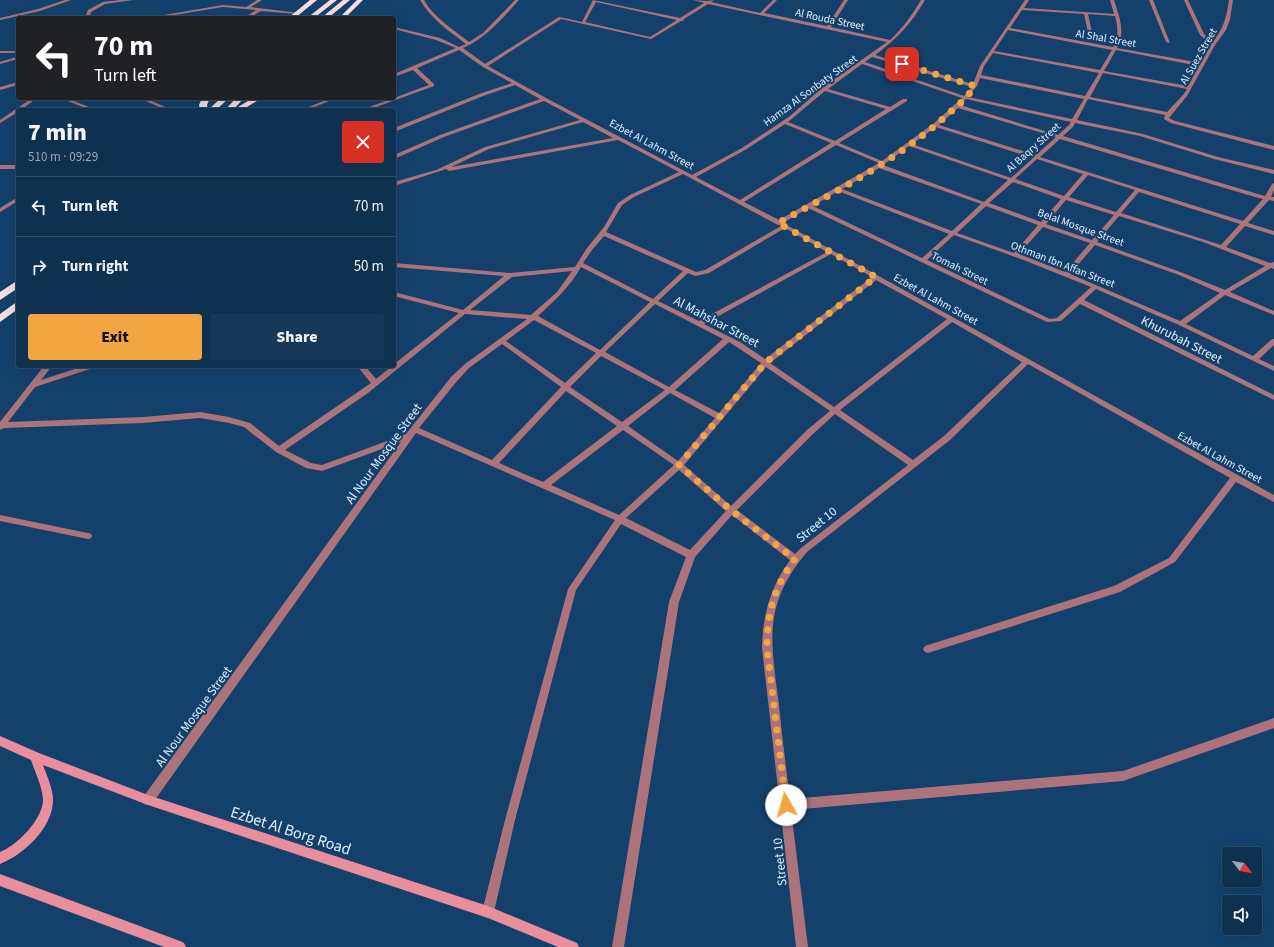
<!DOCTYPE html>
<html lang="en">
<head>
<meta charset="utf-8">
<style>
  body { margin:0; font-family:"Source Sans 3",sans-serif; background:#173957; color:#f1f3f6; height:100vh; display:flex; flex-direction:column; font-size:15px; white-space:nowrap }
  * { box-sizing:border-box; margin:0 }
  p { font-size:13px; color:#9ba9b7 }
  .icon { flex:none; width:22px; height:22px; fill:none; stroke:currentColor; stroke-width:2; stroke-linecap:round; stroke-linejoin:round }
  .map { position:relative; flex:1; overflow:hidden }
  .panel { position:absolute; left:16px; top:108px; width:380px; height:260px; display:flex; flex-direction:column; background:#0e3150; border-radius:4px; box-shadow:0 4px 16px #0002,0 0 0 1px #2e4c67 }
  .panel>* { flex:none }
  .banner { position:absolute; left:16px; top:16px; width:380px; height:84px; border-radius:4px; box-shadow:0 4px 16px #0002,0 0 0 1px #2e4c67; background:#202124; color:#fff; overflow:hidden }
  .needle { width:26px; rotate:121deg }
  .buttons { position:absolute; left:1222px; top:847px; display:grid; gap:8px }
  .buttons a { display:grid; place-items:center; width:40px; height:40px; border-radius:4px; background:#0e3150; box-shadow:0 4px 16px #0002,0 0 0 1px #2e4c67; font-size:20px }
  .pin { position:absolute; display:grid; place-items:center; width:34px; height:34px; color:#fff; margin:-17px; border-radius:8px; box-shadow:0 2px 6px #0006 }
  .me { position:absolute; width:44px; margin:-22px; rotate:353deg; stroke-linejoin:round; filter:drop-shadow(0 0 3px #0008) }
  .turn { display:flex; align-items:center; gap:14px; height:84px; padding:0 12px; font-size:18px }
  .turn .icon { width:52px; height:52px; stroke-width:2.5 }
  .turn b { display:block; font-size:28px; line-height:34px }
  .round { display:grid; place-items:center; flex:none; width:42px; height:42px; border-radius:4px; background:#173957 }
  .summary { display:flex; align-items:center; justify-content:space-between; height:68px; padding:0 12px }
  h1 { font-size:24px; font-weight:800; line-height:30px }
  .action { display:flex; gap:8px; margin-top:auto; padding:8px 12px }
  .action a { flex:1; height:46px; border-radius:4px; background:#f2a541; color:#111; font-size:16px; font-weight:800; line-height:46px; text-align:center }
  .action a+a { background:#173957; color:#f1f3f6 }
  ul { padding:0; list-style:none }
  li { display:flex; align-items:center; gap:12px; height:60px; padding:0 12px; border-top:1px solid #2e4c67 }
  li div { flex:1 }
  li b { display:block; font-size:15px }
  li em { font-style:normal }
  .map>svg:first-child { display:block }
</style>
</head>
<body>
<div class="map">
<svg width="1274" height="947" viewBox="0 0 1274 947">
  <rect width="100%" height="100%" fill="#13416b"/>
  <g fill="none" stroke-linecap="round" stroke-linejoin="round">
    <path fill="#ac737b" fill-rule="evenodd" d="M65 0H71L40 11 0 20V18L38 9Z
      M120 0H133L105 4 91 12 89 18H85L88 10 103 2Z
      M257 0H262L251 7 299 13 297 14 261 11 249 18H244L256 10 223 7 156 18H146L223 5 246 7Z
      M420 0H424C434 18 453 29 469 42L483 33 515 0H519C503 18 485 39 463 48L485 64 559 17 582 22 593 0 680 18 704 3 693 0 707 1 714 0 711 2 760 13 773 0H777L764 13 827 26 844 0H848L831 27 890 40C903 28 912 15 921 0H925C912 23 896 40 875 55L973 84 980 66 1025 0H1029L1024 8 1114 14 1110 0H1114C1119 16 1126 32 1117 48L1201 63 1211 45 1200 35 1184 0H1188L1204 34 1213 42C1224 27 1226 19 1229 0H1233L1230 19 1226 30 1215 45 1187 96 1169 118 1175 121 1274 146V150L1171 123 1164 119 1165 115 1088 99 1077 120 1143 134 1218 157 1274 170V174L1214 159 1140 136 1075 123 1073 127 1063 136 1258 194 1265 196 1272 184 1274 183V190L1271 197H1274V201L1269 200 1248 223 1274 231V235L1245 226 1226 247 1270 263 1274 262V269L1271 268 1230 292 1274 311V315L1225 295 1186 324 1253 356 1272 339H1274V345L1259 359 1274 366V371L1179 325 1096 289 1084 300 1274 395V400L1080 304 1061 321 1047 322 808 208 783 223 1274 495V502L1236 482 1175 562 1120 592 928 653 925 652 923 649 925 646 928 645 1114 586 1169 558 1230 478 1028 364 950 440 807 552C762 605 771 642 779 705 782 736 786 768 790 799L1123 771 1274 718V728L1123 781 791 810 808 947H796L762 648C763 614 770 588 790 560L732 515 695 557 679 602 624 947H612L669 602 686 557 621 524 576 590 515 820 494 912 492 916 488 918 484 916 482 912 505 820 568 589 615 520 416 433 152 804 148 805 144 804 143 800 144 796 401 442 322 471 306 468 276 452 244 427 229 423 200 418 143 423 4 428 0 430V422L44 366H52L41 380 84 366H95L93 368 35 387 8 422 143 417 200 412 229 417 250 423 279 446 371 383 357 366H365L376 379 392 366H394V364L459 313 394 296V292L463 310 504 276 394 267V263L510 273 575 267 587 248 604 227 618 203 630 195 679 172 618 140 449 171 446 169 394 186V182L436 170 485 147 580 120 544 101 444 137 394 159V155L440 135 540 99 515 85 483 96 394 132V128L479 94 512 83 483 67 459 50 417 68 434 84V86L368 110H361L429 85 413 70 394 77V74L456 48 436 40 394 29V27L440 38 459 47 466 44C449 31 431 19 420 0ZM596 2 677 20 650 37 585 22ZM708 4 887 42 822 88 790 116 742 148 692 175 546 98 488 66 561 19 651 39 681 21H683L684 19ZM1022 10 1084 14 1088 32 1090 33 1092 32 1088 14 1115 16C1118 27 1119 37 1113 47L1010 28ZM1008 30 1112 50 1100 70 994 51ZM1116 50 1199 66 1188 86 1104 71ZM993 53 1099 73 1085 96 981 75 984 66ZM872 57 972 87 964 96 865 62ZM862 64 962 98 933 124 882 161 839 143 907 101V99H903L890 107 828 89ZM1103 73 1187 89 1183 95 1167 112 1090 97ZM980 78 1084 99 1072 119 968 97 977 86ZM825 91 886 109 835 141 788 122ZM966 99 1071 122 1069 125 1058 135 960 105ZM958 108 1056 137 1036 155 939 125ZM583 122 613 138 451 167 489 149ZM785 124 831 143 740 200 696 177 745 150ZM936 127 1033 158 1011 178 912 144ZM1060 139 1255 197 1263 199 1243 221 1040 157ZM836 145 879 163 779 220 744 202ZM909 146 1008 180 984 202 883 165ZM1037 159 1083 174 1064 196 1015 179ZM879 168 981 204 952 231 842 189ZM683 174 776 224 781 226 705 270 696 272 606 232 622 205 634 197ZM1088 175 1135 190 1116 212 1069 197ZM1013 182 1061 199 1041 222 989 203ZM838 191 949 234 922 258 813 206ZM1139 192 1240 224 1221 245 1121 213ZM1066 200 1114 215 1092 240 1046 224ZM986 206 1038 225 1014 253 957 233ZM1119 216 1203 242 1265 266 1225 290 1183 273 1097 242ZM1043 227 1090 243 1065 272 1019 254ZM785 228 827 252 699 321 658 301 688 273 695 276 709 273ZM954 235 1021 259 1091 287 1057 318 1050 319 927 260ZM604 236 683 271 653 299 583 263 592 250ZM1095 245 1179 275 1220 293 1180 321 1070 274ZM831 254 872 277 765 359 740 342 704 324ZM581 267 650 302 600 350 538 316C554 301 570 287 581 267ZM572 271 557 292 531 315 470 310 512 277ZM876 280 947 319 834 407 770 363ZM655 304 723 339 669 387 605 352ZM465 314 527 319 465 364 451 377 406 434 322 465 311 463 285 450 368 393ZM534 320 596 353 565 383 506 341ZM952 322 1022 362 944 436 913 460 840 410ZM729 342 761 363 719 413 675 390ZM502 344 561 387 492 460 419 428 457 381 469 368ZM601 356 665 390 622 422 570 387ZM766 367 830 411 807 430 731 506 684 465ZM566 391 617 426 543 482 499 463ZM670 393 715 418 678 461 628 426ZM835 414 908 465 801 548 795 554 737 510 813 434ZM623 430 674 465 619 515 551 485ZM679 470 726 511 690 550 626 518Z
      M1149 0H1153L1170 43 1166 42Z
      M0 51H18V53H0Z
      M16 57H18V59L0 64V62Z
      M18 82V85L0 90V87Z
      M32 98H37L21 110H18V112L0 123V120Z
      M60 98H66L97 110H90Z
      M139 98H145L172 110H166Z
      M331 98H337L307 110H301Z
      M0 165H18V169H0Z
      M18 197V201L0 212V208Z
      M0 515 88 533 91 534 92 536 91 538 88 539 0 521Z"/>
    <path fill="#e88e9c" fill-rule="evenodd" d="M0 736 39 753 148 795 488 906 577 943 579 947H558L488 918 148 805 43 765C47 776 53 789 53 800 53 828 23 855 0 864V852C17 846 44 818 43 799 42 786 35 772 31 760L0 746Z
      M0 874 180 941 184 943 186 947H164L0 886Z"/>
    <path fill="#f9dce0" fill-rule="evenodd" d="M310 0H317L295 18H288Z
      M330 0H337L314 18H307Z
      M343 0H350L328 18H321Z
      M357 0H363L345 18H339Z
      M202 98H210L207 105 208 110H200L199 105Z
      M221 98H229L216 110H208Z
      M236 98H244L233 110H225Z
      M253 98H262L242 110H233Z
      M18 280V288L0 300V292Z
      M18 301V309L0 322V314Z"/>
  </g>
  <g fill="none" stroke-linecap="round" stroke-linejoin="round">
    <path stroke="#f2a541" stroke-width="7" stroke-dasharray="0 12.6" d="M786 805 767 648C767 614 774 586 795 559L732 511 679 465 766 362 876 277 778 223C836 192 895 161 945 117 956 107 967 98 975 86L902 64"/>
  </g>
  <g text-anchor="middle" stroke-width="4" stroke-linejoin="round" paint-order="stroke">
    <g font-size="11" fill="#e0effe" stroke="#13416b">
      <text transform="translate(830 19) rotate(12)" y="4">Al Rouda Street</text>
      <text transform="translate(1106 38) rotate(10)" y="4">Al Shal Street</text>
      <text transform="translate(1198 56) rotate(-60)" y="4">Al Suez Street</text>
      <text transform="translate(810 90) rotate(-36)" y="4">Hamza Al Sonbaty Street</text>
      <text transform="translate(652 144) rotate(28)" y="4">Ezbet Al Lahm Street</text>
      <text transform="translate(1033 147) rotate(-42)" y="4">Al Baqry Street</text>
      <text transform="translate(1081 227) rotate(20)" y="4">Belal Mosque Street</text>
      <text transform="translate(1063 264) rotate(21)" y="4">Othman Ibn Affan Street</text>
      <text transform="translate(960 268) rotate(26)" y="4">Tomah Street</text>
      <text transform="translate(936 299) rotate(29)" y="4">Ezbet Al Lahm Street</text>
      <text transform="translate(1220 457) rotate(29)" y="4">Ezbet Al Lahm Street</text>
    </g>
    <g font-size="13" fill="#e0effe" stroke="#13416b">
      <text transform="translate(717 321) rotate(28)" y="5">Al Mahshar Street</text>
      <text transform="translate(1182 339) rotate(27)" y="5">Khurubah Street</text>
      <text transform="translate(383 453) rotate(-54)" y="5">Al Nour Mosque Street</text>
      <text transform="translate(816 524) rotate(-39)" y="5">Street 10</text>
      <text transform="translate(193 716) rotate(-54)" y="5">Al Nour Mosque Street</text>
      <text transform="translate(779 862) rotate(-96)" y="5">Street 10</text>
    </g>
    <g font-size="16" fill="#e0effe" stroke="#13416b">
      <text transform="translate(291 830) rotate(18)" y="6">Ezbet Al Borg Road</text>
    </g>
  </g>
</svg>
<div class="buttons">
<a><svg class="needle" viewBox="-14 -14 28 28"><path d="M0-13l5 13h-10z" fill="#e53935"/><path d="M0 13l5-13h-10z" fill="#9ba9b7"/></svg></a>
<a><svg class="icon" aria-label="sound" viewBox="0 0 24 24"><path d="M4 9h4l5-4v14l-5-4H4zM17 9q2 3 0 6"/></svg></a>
</div>
<div class="pin" style="left:902px;top:64px;background:#d93025"><svg class="icon" aria-label="arrive" viewBox="0 0 24 24"><path d="M6 21V4h12l-3 4 3 4H6"/></svg></div>
<svg class="me" style="left:786px;top:805px" viewBox="-20 -20 40 40"><circle r="19" fill="#fff"/><path d="M0-13L10 11 0 6-10 11z" fill="#f2a541"/></svg>
<div class="banner">
<div class="turn"><svg class="icon" aria-label="left" viewBox="0 0 24 24"><path d="M17 20v-9H6M10 6l-5 5 5 5"/></svg><div><b>70 m</b>Turn left</div></div>
</div>
<section class="panel">
<div class="summary"><div><h1>7 min</h1><p>510 m · 09:29</p></div><a class="round" style="background:#d93025;color:#fff"><svg class="icon" aria-label="close" viewBox="0 0 24 24"><path d="M6 6l12 12M18 6L6 18"/></svg></a></div>
<ul>
<li><svg class="icon" aria-label="left" viewBox="0 0 24 24"><path d="M17 20v-9H6M10 6l-5 5 5 5"/></svg><div><b>Turn left</b></div><em>70 m</em></li>
<li><svg class="icon" aria-label="right" viewBox="0 0 24 24"><path d="M7 20v-9h11M14 6l5 5-5 5"/></svg><div><b>Turn right</b></div><em>50 m</em></li>
</ul>
<div class="action"><a>Exit</a><a>Share</a></div>
</section>
</div>
</body>
</html>
